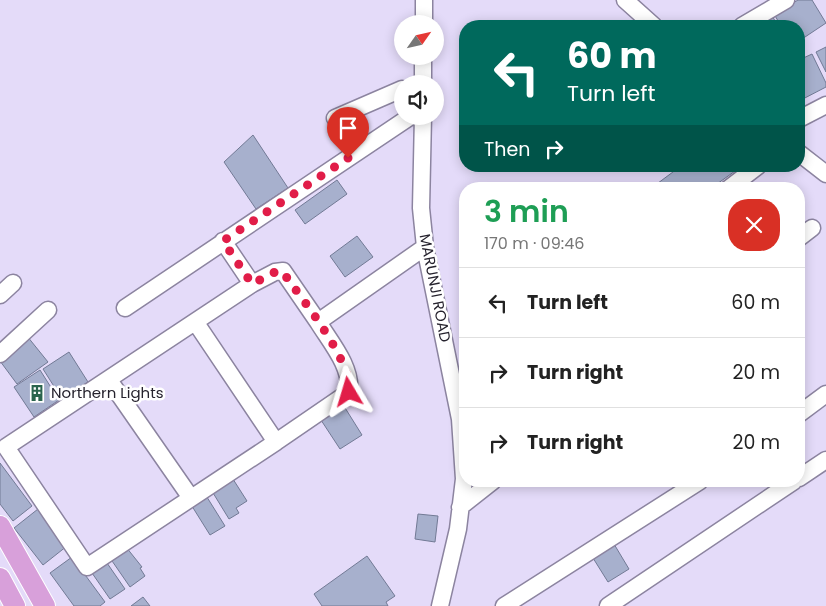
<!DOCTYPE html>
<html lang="en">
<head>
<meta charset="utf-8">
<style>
  body { margin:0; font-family:Poppins,sans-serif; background:#f2f2f2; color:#222; height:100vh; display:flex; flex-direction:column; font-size:19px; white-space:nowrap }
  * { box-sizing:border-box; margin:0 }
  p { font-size:16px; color:#767676 }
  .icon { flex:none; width:28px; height:28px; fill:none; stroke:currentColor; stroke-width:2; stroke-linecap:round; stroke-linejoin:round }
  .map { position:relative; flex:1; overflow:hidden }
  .drawer { position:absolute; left:459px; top:182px; width:346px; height:305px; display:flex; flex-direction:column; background:#fff; border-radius:20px; box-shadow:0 2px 12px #0003 }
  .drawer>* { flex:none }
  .top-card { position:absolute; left:459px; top:20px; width:346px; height:152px; border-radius:20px; box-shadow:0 2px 12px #0003; background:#00695c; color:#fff; overflow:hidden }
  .needle { width:32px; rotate:56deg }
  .buttons { position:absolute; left:394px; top:15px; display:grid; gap:10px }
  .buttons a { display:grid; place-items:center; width:50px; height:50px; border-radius:50%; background:#fff; box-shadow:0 2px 12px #0003; font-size:25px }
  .pin { position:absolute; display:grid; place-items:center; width:42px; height:42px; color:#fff; margin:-51px -21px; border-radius:50% 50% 50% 0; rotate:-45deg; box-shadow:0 0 5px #0007 }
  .pin .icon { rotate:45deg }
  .me { position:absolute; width:55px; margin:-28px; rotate:353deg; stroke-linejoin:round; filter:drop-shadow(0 0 4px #0008) }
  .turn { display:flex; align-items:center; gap:18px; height:105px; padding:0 25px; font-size:22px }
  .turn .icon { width:65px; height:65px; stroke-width:2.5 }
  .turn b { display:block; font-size:35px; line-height:42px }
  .then { display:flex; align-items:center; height:48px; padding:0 25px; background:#0003; gap:10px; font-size:19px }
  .round { display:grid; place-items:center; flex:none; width:52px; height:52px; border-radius:20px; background:#f2f2f2 }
  .head { display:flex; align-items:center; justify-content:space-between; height:85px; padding:0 25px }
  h1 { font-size:30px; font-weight:600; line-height:38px; color:#1e9e55 }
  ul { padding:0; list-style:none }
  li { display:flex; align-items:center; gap:15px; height:70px; padding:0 25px; border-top:1px solid #e0e0e0 }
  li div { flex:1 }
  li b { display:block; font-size:19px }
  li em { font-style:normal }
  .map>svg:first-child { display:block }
</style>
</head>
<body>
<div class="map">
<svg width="826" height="606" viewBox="0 0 826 606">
  <rect width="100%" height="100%" fill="#e4dbf9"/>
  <path fill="#a7b0cd" stroke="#727a95" d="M798 0H812L826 23 799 41V26H781L774 14Z
    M771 14 778 26H750Z
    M826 47V72L816 52Z
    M812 54 826 83V87L799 101V60Z
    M253 135 288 188 256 209 224 162Z
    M681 166H742L710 189H650Z
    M337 180 347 194 305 224 295 210Z
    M357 236 373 257 345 277 330 256Z
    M27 336 48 362 17 384 0 361Z
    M69 352 88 382 62 399 43 369Z
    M40 370 59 400 34 417 14 387Z
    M342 403 362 435 340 449 319 417Z
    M0 463 32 506 13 521 0 504Z
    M231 476 247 501 236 508 239 513 229 519 210 488Z
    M205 494 225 526 210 535 190 503Z
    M38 509 67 546 43 565 14 528Z
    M418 514 438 516 435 542 415 539Z
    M614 544 629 569 608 582 593 558Z
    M126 547 142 567 140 568 145 576 130 587 110 558Z
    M367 556 395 596 386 602 388 606H322L314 594Z
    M72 557 105 602 100 606H74L50 573Z
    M107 563 125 589 110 599 92 573Z
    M143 597 150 606H131Z"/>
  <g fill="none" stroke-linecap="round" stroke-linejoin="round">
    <g stroke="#8c84a0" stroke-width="19">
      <path id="minor" d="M625 0 654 26
        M424 24V0
        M742 26 786 0
        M423 84V56
        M423 116 421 208 425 247 460 419 464 479 458 529 440 606
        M335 118 402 89
        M799 119 826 105
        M799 153 826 174
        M728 189 758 166
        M799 238 812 228
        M223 241 252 284
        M0 295 13 283
        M125 308 411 116
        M196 323 276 442 87 567 6 447 252 284 275 272 283 271 318 322 425 247
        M0 354 48 310
        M109 380 191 498
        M799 414 826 394
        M276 442 349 392C352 367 331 343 318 322
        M799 478 826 460
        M460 507 493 481
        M504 606 700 481
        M608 606 794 481"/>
    </g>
    <g stroke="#fff" stroke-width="22">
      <path id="major" d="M0 526 45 606
        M0 578 15 606"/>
    </g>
    <use href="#minor" stroke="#fff" stroke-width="16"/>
    <use href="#major" stroke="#d8a0da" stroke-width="20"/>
  </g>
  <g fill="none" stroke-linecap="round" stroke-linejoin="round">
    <path stroke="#e11d48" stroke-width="9" stroke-dasharray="0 16.2" d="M348 158 223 241 252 284 275 272 282 271C301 298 353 361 349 392"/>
  </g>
  <defs>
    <g id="building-bare" transform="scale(1.35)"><path d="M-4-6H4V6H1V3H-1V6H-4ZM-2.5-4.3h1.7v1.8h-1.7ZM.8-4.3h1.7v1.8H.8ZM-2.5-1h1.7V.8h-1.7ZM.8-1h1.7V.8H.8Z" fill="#2a644d" stroke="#fff" stroke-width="2.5" paint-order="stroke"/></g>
  </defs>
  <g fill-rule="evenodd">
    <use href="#building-bare" x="37" y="393"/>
  </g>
  <g text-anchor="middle" stroke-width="5" stroke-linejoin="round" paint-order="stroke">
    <g font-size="15" fill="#25222d" stroke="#fff">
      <text transform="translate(435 288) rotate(79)" y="5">MARUNJI ROAD</text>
    </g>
    <g font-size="15" fill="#25222d" stroke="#fff" text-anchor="start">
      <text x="51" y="398">Northern Lights</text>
    </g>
  </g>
</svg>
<div class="buttons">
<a><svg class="needle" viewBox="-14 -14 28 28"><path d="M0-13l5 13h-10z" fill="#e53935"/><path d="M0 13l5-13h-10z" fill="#767676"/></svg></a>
<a><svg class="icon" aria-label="sound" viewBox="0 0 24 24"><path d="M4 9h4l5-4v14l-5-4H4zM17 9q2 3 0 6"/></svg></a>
</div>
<div class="pin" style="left:348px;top:158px;background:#d93025"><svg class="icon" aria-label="arrive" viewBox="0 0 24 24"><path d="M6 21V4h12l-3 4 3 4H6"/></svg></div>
<svg class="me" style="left:349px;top:392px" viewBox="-20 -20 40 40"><path d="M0-17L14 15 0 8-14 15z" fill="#e11d48" stroke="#fff" stroke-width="4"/></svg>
<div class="top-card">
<div class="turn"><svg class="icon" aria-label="left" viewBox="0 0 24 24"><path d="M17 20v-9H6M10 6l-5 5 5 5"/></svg><div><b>60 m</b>Turn left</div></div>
<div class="then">Then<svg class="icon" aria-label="right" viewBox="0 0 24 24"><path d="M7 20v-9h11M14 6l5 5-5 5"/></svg></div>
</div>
<section class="drawer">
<div class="head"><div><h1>3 min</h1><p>170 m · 09:46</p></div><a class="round" style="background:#d93025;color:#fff"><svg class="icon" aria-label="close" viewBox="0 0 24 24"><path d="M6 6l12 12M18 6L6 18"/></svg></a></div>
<ul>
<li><svg class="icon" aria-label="left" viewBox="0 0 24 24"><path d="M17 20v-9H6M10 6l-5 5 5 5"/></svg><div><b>Turn left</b></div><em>60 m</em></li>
<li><svg class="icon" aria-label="right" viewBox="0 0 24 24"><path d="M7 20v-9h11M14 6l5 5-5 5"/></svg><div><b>Turn right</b></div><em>20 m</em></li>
<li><svg class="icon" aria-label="right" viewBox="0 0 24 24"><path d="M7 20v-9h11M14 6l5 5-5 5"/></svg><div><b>Turn right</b></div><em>20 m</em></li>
</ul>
</section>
</div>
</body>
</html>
